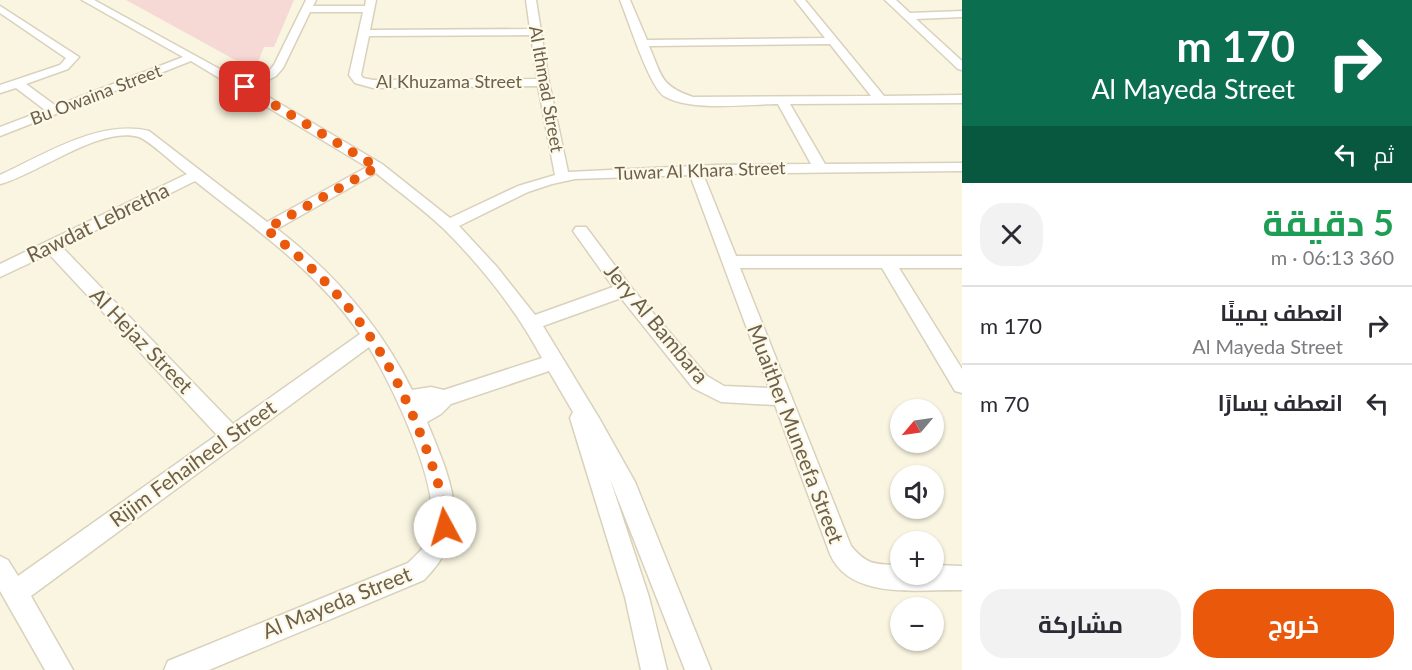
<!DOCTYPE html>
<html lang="ar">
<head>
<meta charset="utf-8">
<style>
  body { margin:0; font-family:Lato,Cairo,sans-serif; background:#f2f2f3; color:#2b2b33; direction:rtl; height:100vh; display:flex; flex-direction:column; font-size:22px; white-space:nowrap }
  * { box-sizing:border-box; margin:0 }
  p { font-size:20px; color:#7c7c81 }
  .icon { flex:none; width:33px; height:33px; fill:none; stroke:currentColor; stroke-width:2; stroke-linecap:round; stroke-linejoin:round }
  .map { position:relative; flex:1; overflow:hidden; direction:ltr }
  .sheet { display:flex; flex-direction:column; background:#fff; width:450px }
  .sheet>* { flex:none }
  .banner { background:#0b6e4f; color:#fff; overflow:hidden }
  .needle { width:39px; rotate:241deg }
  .tools { position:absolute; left:890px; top:399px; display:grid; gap:12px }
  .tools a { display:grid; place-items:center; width:54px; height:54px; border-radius:50%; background:#fff; box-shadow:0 2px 4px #0004; font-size:30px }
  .pin { position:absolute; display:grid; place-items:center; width:51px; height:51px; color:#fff; margin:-26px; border-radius:12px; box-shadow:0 3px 9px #0006 }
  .me { position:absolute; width:66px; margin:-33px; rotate:354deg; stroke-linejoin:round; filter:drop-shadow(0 0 4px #0008) }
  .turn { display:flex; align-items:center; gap:21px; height:126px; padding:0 18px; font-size:27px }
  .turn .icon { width:78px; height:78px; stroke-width:2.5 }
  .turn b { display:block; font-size:42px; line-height:51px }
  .then { display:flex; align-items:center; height:57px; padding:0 18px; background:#0003; gap:12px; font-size:22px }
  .round { display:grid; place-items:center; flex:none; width:63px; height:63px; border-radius:24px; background:#f2f2f3 }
  .head { display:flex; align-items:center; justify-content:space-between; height:102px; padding:0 18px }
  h1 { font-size:36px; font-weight:700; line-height:45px; color:#1e9e55 }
  .action { display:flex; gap:12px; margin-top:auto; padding:12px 18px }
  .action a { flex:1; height:69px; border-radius:24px; background:#ea580c; color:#fff; font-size:24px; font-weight:700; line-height:69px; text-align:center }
  .action a+a { background:#f2f2f3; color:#2b2b33 }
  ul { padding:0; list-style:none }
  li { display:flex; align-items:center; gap:18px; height:78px; padding:0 18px; border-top:2px solid #e1e1e2 }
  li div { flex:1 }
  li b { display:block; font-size:22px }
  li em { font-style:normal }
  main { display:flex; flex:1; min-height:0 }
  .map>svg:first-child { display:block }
</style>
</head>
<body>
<main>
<section class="sheet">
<div class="banner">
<div class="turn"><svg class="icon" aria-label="right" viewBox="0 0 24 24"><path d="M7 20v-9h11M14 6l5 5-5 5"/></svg><div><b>170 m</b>Al Mayeda Street</div></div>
<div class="then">ثم<svg class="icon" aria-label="left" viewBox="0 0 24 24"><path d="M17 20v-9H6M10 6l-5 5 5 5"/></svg></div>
</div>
<div class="head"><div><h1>5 دقيقة</h1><p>360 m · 06:13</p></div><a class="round"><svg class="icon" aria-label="close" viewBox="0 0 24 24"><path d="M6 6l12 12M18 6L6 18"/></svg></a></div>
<ul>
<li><svg class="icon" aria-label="right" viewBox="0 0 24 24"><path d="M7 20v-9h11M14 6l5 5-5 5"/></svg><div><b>انعطف يمينًا</b><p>Al Mayeda Street</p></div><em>170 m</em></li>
<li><svg class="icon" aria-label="left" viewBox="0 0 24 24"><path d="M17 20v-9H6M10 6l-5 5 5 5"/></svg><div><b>انعطف يسارًا</b></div><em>70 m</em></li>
</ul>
<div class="action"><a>خروج</a><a>مشاركة</a></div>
</section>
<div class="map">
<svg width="962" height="670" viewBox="0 0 962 670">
  <rect width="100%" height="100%" fill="#f9f5e1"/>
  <path fill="#f6d9d5" d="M126 0H294L274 47H264L258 62 249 64 237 61Z"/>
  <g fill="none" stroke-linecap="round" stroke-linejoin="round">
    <g stroke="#d9d1bc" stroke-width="3">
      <path id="minor" d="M82 0H94L245 83 268 72 274 65 306 0H316L313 6H365L366 0H376L370 30 530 29 526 0H536L549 82 568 172 715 165 811 164 778 104C748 104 690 112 664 96 649 86 628 19 620 0H630L647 40 825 38 795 0H805L884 96 962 95V103L790 104 825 164 962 163V171L703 174 736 256H962V268H899L962 369V393L955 391 882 268H740L851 546C868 566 875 564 900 565V574H933V565L962 566V590C920 589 850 601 830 554L775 405 721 402 693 388 621 298 543 326 599 418 635 482 711 670H685L610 479 649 597 667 670H641L625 597 570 418 573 412 549 371 451 404 441 414 427 422C451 481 475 529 424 580L209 670H164L168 661 408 563C416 555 427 546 430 535 444 490 392 386 369 347L31 596 73 670H45L0 591V556L8 560 18 576 217 435 49 254 0 277V264L187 174C176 166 150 141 139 137 101 125 36 175 0 184V175C44 155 99 119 149 131L267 222 367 167 191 61 0 136V127L45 110 16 88 0 93V85L60 65 66 58 0 13V6L79 57 68 69 26 84 56 106 183 57ZM310 12H363L349 75 355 83 373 88 538 86 555 175 518 186 450 218 382 164 253 88 276 76 283 68ZM531 35 537 79 373 80 363 78 361 75 369 36ZM830 44 871 96 693 97C660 86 662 76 649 46ZM376 173C399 192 423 209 444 229 482 267 517 311 542 358L444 390 431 387 412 390C380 325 334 273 277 229ZM690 175 769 388 724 386 707 376 630 286 586 227H576L573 231 613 287 535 315 497 267 459 226 528 192 552 184 575 179ZM195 181C254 228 317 271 360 334L233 424 62 247Z
        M885 0H896L910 13 962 11V17L916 19 962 61V70L958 69Z"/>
    </g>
    <use href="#minor" fill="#fff" fill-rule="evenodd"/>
  </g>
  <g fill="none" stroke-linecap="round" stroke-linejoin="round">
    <path stroke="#ea580c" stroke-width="10" stroke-dasharray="0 18" d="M245 87 377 167 266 229C346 293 387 347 424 443 434 470 445 498 445 527"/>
  </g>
  <g text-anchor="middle" stroke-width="4.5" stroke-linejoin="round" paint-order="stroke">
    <g font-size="18" fill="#6d5f4b" stroke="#fdf9e7">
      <text x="449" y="88">Al Khuzama Street</text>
      <text transform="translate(546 89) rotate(80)" y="6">Al Ithmad Street</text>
      <text transform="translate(96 95) rotate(-21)" y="6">Bu Owaina Street</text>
      <text transform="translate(700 171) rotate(-2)" y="6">Tuwar Al Khara Street</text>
    </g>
    <g font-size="21" fill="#6d5f4b" stroke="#fdf9e7">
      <text transform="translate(98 223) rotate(-26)" y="7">Rawdat Lebretha</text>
      <text transform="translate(656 324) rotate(50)" y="7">Jery Al Bambara</text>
      <text transform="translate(141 341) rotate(46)" y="7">Al Hejaz Street</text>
      <text transform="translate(795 434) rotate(69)" y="7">Muaither Muneefa Street</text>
      <text transform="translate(193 464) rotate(-36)" y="7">Rijim Fehaiheel Street</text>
      <text transform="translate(337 603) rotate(-22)" y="7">Al Mayeda Street</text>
    </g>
  </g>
</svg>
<div class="tools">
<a><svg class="needle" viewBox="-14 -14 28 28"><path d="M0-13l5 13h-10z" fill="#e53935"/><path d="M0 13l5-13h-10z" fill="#7c7c81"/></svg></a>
<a><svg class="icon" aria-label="sound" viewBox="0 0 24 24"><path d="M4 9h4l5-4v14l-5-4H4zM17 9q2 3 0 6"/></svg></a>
<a>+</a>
<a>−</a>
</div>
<div class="pin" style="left:245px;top:87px;background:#d93025"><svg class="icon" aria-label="arrive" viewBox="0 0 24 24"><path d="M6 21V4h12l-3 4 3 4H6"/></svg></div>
<svg class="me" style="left:445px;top:527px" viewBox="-20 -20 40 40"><circle r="19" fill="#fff"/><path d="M0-13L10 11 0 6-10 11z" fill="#ea580c"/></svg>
</div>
</main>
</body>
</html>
